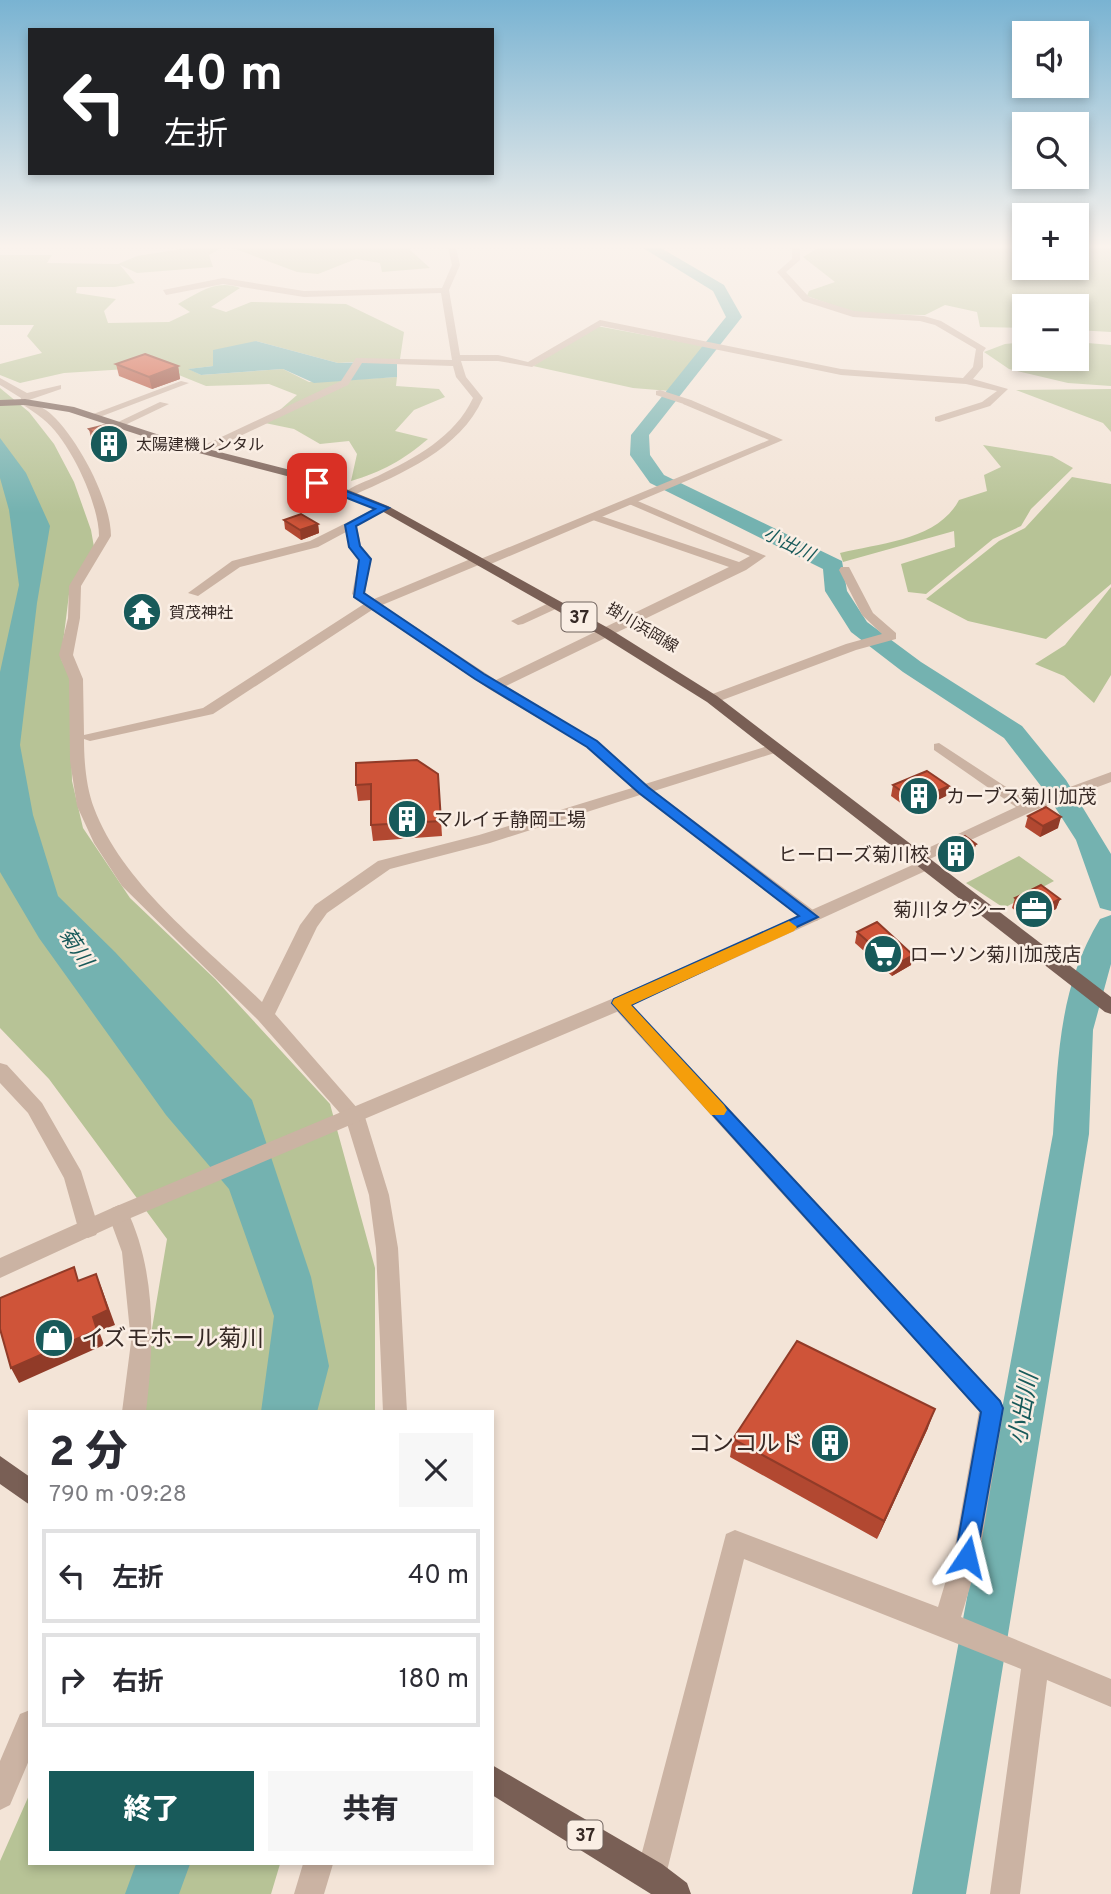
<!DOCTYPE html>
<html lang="ja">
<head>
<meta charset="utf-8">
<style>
  body { margin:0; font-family:Overpass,"Noto Sans JP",sans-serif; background:#f7f7f7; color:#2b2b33; height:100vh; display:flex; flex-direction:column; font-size:26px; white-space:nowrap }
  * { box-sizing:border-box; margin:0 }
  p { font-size:23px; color:#7c7c81 }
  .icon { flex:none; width:38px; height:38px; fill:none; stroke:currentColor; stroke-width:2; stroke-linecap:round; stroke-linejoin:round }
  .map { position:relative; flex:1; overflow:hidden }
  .drawer { position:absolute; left:28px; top:1410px; width:466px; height:455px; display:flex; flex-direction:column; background:#fff; border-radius:0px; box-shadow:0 4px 10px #0003 }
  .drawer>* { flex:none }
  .top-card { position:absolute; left:28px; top:28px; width:466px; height:147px; border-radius:0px; box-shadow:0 4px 10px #0003; background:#202124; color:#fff; overflow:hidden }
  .controls { position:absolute; left:1012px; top:21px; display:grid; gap:14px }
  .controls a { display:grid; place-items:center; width:77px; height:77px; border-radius:0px; background:#fff; box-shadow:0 4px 10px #0003; font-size:35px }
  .pin { position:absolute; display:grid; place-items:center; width:60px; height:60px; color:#fff; margin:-30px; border-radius:14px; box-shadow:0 4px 10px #0006 }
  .me { position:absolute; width:77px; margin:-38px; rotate:10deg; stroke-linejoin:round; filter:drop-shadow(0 0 5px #0008) }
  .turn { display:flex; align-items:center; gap:24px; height:147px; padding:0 21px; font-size:32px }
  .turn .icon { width:91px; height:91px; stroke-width:2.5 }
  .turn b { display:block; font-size:49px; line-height:60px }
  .round { display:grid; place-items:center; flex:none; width:74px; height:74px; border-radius:0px; background:#f7f7f7 }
  .headline { display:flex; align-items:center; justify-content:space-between; height:119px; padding:0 21px }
  h1 { font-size:42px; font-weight:800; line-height:52px }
  .action { display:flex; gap:14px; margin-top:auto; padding:14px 21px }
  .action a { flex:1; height:80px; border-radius:0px; background:#185a5a; color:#fff; font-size:28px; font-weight:800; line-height:80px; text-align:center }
  .action a+a { background:#f7f7f7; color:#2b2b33 }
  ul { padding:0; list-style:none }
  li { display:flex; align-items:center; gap:21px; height:94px; margin:0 14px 10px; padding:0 7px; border:4px solid #e1e1e2; border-radius:0px }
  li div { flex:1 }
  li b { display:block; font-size:26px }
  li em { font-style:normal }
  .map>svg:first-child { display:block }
</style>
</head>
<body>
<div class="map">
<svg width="1111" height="1894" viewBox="0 0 1111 1894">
  <rect width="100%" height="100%" fill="#f3e4d7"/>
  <path fill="#b7c396" d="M187 248H221L209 255 213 267 137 273 120 265 135 283 115 287H77L76 293 116 299 104 311 108 323 169 322 190 312 178 304C199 293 215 279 240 288L211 307 226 312 251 302 346 304 404 332 400 359 338 363 256 341 213 366 189 369 201 375 283 369 309 382 397 377 396 386 439 389 445 397 414 410 395 431 428 439C403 460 382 472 351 481L357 454 349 441 320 444 294 429 265 423 297 395 269 384 206 386 159 367 64 373 20 383 0 375V364L42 353 27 336 34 325H0V255H52L47 263 118 264 137 256Z
    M233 248H408L430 268 382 272 380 263 356 259 318 274 297 272Z
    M818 248H1024V268H1076V248H1111V332L1076 330V306H1024V328L980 327 977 312 945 305 925 315 867 314 849 311 807 296 809 291 835 282 803 257Z
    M597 326 704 346 670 391 633 388 533 366Z
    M1024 342V359H1076V342L1111 345V386L1068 383 1009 369 984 352 1005 344Z
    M0 388 29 412 54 444 74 482 91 530 94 547 70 586 61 659 70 677 72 781 83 828 130 898 215 979 330 1104 375 1268V1412H138L167 1239 49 1079 0 1028Z
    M1111 389V432L1103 423 1016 390Z
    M983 445 1052 456 1073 468 1031 509 1021 526 993 539 926 594 908 592 901 564 955 547 954 531 843 562 840 553C881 543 938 540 959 500L987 491 984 475 1001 467Z
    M1072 477 1111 484V584L1046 639 968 621 926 599 999 541 1025 528Z
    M1111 587V675L1094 703 1064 676 1035 664 1065 645Z
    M1019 856 1054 881 1004 908 966 883Z
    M30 1793V1864H280L271 1894H0V1861Z"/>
  <path fill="#74b2b0" d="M256 341 338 363 397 361V377L314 383 283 369 201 375 188 369 213 366V350Z
    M0 438 26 473 50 526 37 603 20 745 33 815 58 896 115 952 252 1100 311 1277 329 1366 317 1412H261L274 1316 229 1189 166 1115 39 938 0 872V672L19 585 9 510 0 478Z
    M136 1864H190L179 1894H125Z"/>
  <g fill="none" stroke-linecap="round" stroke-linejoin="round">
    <path fill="#74b2b0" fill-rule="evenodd" d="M643 248H661L724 285 742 317 649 435 650 455 664 475 842 561 847 591 867 622 921 662 1022 726 1066 780 1111 854V911L1100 908 1076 840 1044 790 1004 738 903 672 851 632 825 591 823 569 650 483 630 455 631 435 726 317 713 291Z
      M1111 915V964L1093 1030 1089 1134 966 1894H912L1053 1134C1058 1058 1059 986 1100 919Z"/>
    <path fill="#cbb3a3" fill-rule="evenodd" d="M448 248H456L460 265 449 290 460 355H498L528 362 600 320 841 369 963 378 973 367 976 349 935 325 920 321 853 317 803 301 777 272 792 259V248H800V260L786 272 809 297 854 311 924 316 941 321 986 348 983 352V367L973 379 1008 389 990 406 939 422 935 421V417L982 402 997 391 966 384 841 375 601 326 532 367 498 361H461L466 377 483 398C460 450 402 473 354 495L344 493C353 485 367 481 378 476 415 458 455 437 473 398L456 377 453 366 362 363 348 385 204 453H196V449L341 381 356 358 452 360 441 293 304 297 223 284 166 295 163 290 223 278 304 291 442 288 452 265Z
      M0 378 27 393 61 385V389L29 400C37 405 46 409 52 415 78 439 111 501 111 536L81 586 80 618 73 655 83 679 84 735 203 708 364 604 352 594 359 559 349 547 346 532 318 547 240 567 198 596 188 593 232 561 310 541 380 506 390 508 357 526 361 546 371 559 365 593 374 599 473 558H481V564L382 605 496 680 729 567 590 519V515H598L739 562 750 556 629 504 627 502 633 499 766 556 746 570 506 686 597 741 645 784 771 745H781V751L654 791 817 913 820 917 817 921H805L640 795 490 843 390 869 327 913 317 927 275 1014 365 1117 389 1195 398 1248 407 1412H383L376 1248 369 1195 346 1120 258 1020 122 886 94 843 77 806 70 761 69 679 59 655 68 618 69 586 99 536C99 503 69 439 43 419 36 413 28 408 20 403L21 398 0 385ZM372 610 489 689 587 747 632 788 479 835 378 861 315 905 300 925 262 1002C204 945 123 885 94 808 86 787 84 761 84 739L90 741 213 714Z
      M181 381 189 383 97 418 88 416Z
      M660 390 691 400 692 402 687 405 656 395V391Z
      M160 402 169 404 123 426 114 424Z
      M841 567H849L873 613 896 633V639L856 650 717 702H707V696L846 644 882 634 862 615 839 570Z
      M555 600 561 604 560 607 523 624 518 625 511 621Z
      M939 743 1029 802 1111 772V782L1033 811 919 864 911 859 913 855 1016 807 934 750V744Z
      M620 996 626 998 1000 1400 1004 1408 979 1557 961 1617 1111 1679V1707L1047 1680 1020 1894H990L1021 1669 744 1559 666 1875 662 1886 651 1890 640 1886 636 1875 726 1534 735 1530 938 1607 953 1557 979 1411 614 1008 611 1003 614 998Z
      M0 1063 7 1065 42 1103 81 1171 99 1229 96 1235 88 1238 80 1235 64 1178 28 1113 0 1083Z
      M119 1205 126 1208C157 1271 154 1345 146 1412H122L131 1342 122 1252 108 1214 112 1208Z
      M30 1710V1758L10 1805 0 1810V1761L20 1714Z
      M303 1864H333L324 1894H294Z"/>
    <path fill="#cbb3a3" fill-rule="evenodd" d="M683 400H691L783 440 486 566H478V560L769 440 683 404Z
      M926 859 934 864 932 868 626 1008 126 1220 0 1278V1258L112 1208 614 998Z"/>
    <path fill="#795f55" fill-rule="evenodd" d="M25 399 74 407 184 443 314 476 388 506 610 629 717 696 1111 997V1014L1105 1012 707 702 600 635 380 510 306 481 176 447 69 412 25 405 0 406V400Z
      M0 1456 30 1477V1505L0 1484Z
      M492 1765 662 1864 687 1883 691 1894H651L492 1795Z"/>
  </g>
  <path fill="#b24831" d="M116 364 178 366 180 379 152 389 119 376Z
    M89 429 127 451 111 455 91 438Z
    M284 520 318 524 319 533 301 540 285 529Z
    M438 774 442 836 373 841 371 825V800L358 801 356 785Z
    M893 785 949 786 946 796 913 812 891 796Z
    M1028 816 1058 828 1040 837 1025 827Z
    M976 844 973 854 954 864 943 856 946 845Z
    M1015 898 1060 899 1056 909 1030 922 1012 908Z
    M857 932 911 965 892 976 855 943Z
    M928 1428 877 1539 730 1457 733 1439Z"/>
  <path fill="#913b28" d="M178 366 180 379 152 389 149 377Z
    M125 442 127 451 111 455 109 447Z
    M318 524 319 533 301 540 300 530Z
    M949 786 946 796 913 812 915 801Z
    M1061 817 1058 828 1040 837 1043 826Z
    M976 844 973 854 954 864 957 853Z
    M1060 899 1056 909 1030 922 1034 912Z
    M913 955 911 965 892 976 895 965Z
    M96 1274 102 1289 115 1325 99 1331 104 1345 19 1383 11 1368 93 1317Z
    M935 1409 928 1428 877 1539 884 1521Z"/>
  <path fill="#cf5439" stroke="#913b28" stroke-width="2" d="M145 354 178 366 149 377 116 364Z
    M105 425 125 442 109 447 89 429Z
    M301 514 318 524 300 530 284 520Z
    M417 760 438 774 441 821 371 825V784L356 785V763Z
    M927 771 949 786 915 801 893 785Z
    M1046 807 1061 817 1043 826 1028 816Z
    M965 836 976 844 957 853 946 845Z
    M1041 885 1060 899 1034 912 1015 898Z
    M877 922 913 955 895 965 857 932Z
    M74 1267 78 1281 96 1274 108 1310 93 1317 97 1330 11 1368 0 1329V1298Z
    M797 1341 935 1409 884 1521 733 1439Z"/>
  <linearGradient id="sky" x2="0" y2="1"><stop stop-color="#79b3d2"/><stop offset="0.48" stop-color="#faf3ed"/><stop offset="1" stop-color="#faf3ed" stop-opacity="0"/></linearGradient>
  <rect width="1111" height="513" fill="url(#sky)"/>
  <path fill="#1a73e8" stroke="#114b97" stroke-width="2" d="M314 481H321L389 508 356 526 360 546 371 559 364 593 484 674 597 741 648 787 818 917 631 1005 1000 1401 1003 1408 975 1565 967 1569 958 1565 955 1557 981 1412 612 1003 614 999 799 916 639 793 587 747 475 679 354 597 359 560 349 547 345 525 375 509 314 485Z"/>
  <path fill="#f59e0b" d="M789 921 797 927 794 931 631 1005 724 1105 727 1110 724 1115H711L612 1003 614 999Z"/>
  <defs>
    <g id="building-disc" transform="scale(2.0125)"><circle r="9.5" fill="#185a5a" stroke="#faeee4"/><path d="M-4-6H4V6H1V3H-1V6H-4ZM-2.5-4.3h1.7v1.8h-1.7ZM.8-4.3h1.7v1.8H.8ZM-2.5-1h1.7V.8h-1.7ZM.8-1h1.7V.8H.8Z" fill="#fff"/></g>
    <g id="temple-disc" transform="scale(2.0125)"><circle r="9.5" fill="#185a5a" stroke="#faeee4"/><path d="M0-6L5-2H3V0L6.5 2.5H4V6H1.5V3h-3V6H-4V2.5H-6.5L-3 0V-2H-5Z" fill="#fff"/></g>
    <g id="office-disc" transform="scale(2.0125)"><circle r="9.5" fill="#185a5a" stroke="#faeee4"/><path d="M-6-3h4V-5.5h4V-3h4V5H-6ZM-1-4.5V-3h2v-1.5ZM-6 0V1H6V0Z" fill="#fff"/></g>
    <g id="supermarket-disc" transform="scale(2.0125)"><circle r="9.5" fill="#185a5a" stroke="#faeee4"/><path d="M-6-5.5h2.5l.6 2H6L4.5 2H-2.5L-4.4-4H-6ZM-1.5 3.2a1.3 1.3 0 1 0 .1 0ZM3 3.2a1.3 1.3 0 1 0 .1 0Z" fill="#fff"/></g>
    <g id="shop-disc" transform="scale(2.0125)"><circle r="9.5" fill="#185a5a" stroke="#faeee4"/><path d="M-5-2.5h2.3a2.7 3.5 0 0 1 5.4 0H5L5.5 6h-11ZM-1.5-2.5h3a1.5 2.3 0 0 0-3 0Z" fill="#fff"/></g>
  </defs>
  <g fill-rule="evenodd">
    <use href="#building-disc" x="109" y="444"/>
    <use href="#temple-disc" x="142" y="612"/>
    <use href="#building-disc" x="919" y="796"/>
    <use href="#building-disc" x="407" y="819"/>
    <use href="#building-disc" x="956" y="854"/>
    <use href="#office-disc" x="1034" y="909"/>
    <use href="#supermarket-disc" x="883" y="954"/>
    <use href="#shop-disc" x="54" y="1338"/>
    <use href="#building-disc" x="830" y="1443"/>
  </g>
  <g text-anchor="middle" stroke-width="5" stroke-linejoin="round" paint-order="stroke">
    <g font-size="16" fill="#362925" stroke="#faeee4" text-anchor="start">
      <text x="136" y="450">太陽建機レンタル</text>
      <text x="169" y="618">賀茂神社</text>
    </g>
    <g font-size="16" fill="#362925" stroke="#faeee4">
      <text transform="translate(643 627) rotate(31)" y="6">掛川浜岡線</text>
    </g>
    <g font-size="18" font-style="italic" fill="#185a5a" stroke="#faeee4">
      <text transform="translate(789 544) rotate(26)" y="6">小出川</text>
    </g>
    <g fill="#faeee4" stroke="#71645e" stroke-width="2">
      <rect x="561.5" y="602.5" width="35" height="29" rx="5"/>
      <rect x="567.5" y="1820.5" width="35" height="29" rx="5"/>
    </g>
    <g font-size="18" font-weight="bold" fill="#362925">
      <text x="579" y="623">37</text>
      <text x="585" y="1841">37</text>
    </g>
    <g font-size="19" fill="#362925" stroke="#faeee4" text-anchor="start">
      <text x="946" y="803">カーブス菊川加茂</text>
      <text x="434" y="826">マルイチ静岡工場</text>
      <text x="929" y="861" text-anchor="end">ヒーローズ菊川校</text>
      <text x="1007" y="916" text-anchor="end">菊川タクシー</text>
      <text x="910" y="961">ローソン菊川加茂店</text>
    </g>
    <g font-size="21" font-style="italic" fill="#185a5a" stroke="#faeee4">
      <text transform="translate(76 947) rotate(56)" y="7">菊川</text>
    </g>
    <g font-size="23" fill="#362925" stroke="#faeee4" text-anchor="start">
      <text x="81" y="1346">イズモホール菊川</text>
      <text x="803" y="1451" text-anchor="end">コンコルド</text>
    </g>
    <g font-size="24" font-style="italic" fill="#185a5a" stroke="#faeee4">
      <text transform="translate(1023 1409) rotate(-80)" y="8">小出川</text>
    </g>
  </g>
</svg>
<div class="controls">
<a><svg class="icon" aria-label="sound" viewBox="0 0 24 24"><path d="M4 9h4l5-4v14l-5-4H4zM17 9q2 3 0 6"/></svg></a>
<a><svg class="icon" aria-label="search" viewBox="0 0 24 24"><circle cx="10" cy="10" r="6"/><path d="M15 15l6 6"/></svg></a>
<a>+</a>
<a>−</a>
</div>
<div class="pin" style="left:317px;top:483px;background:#d93025"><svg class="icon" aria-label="arrive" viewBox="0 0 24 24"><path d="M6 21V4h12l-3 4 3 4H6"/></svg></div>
<svg class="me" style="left:967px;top:1557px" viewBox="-20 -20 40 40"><path d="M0-17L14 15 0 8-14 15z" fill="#1a73e8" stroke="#fff" stroke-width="4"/></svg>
<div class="top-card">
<div class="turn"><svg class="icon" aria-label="left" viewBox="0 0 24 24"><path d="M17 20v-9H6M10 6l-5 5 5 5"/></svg><div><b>40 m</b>左折</div></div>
</div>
<section class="drawer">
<div class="headline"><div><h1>2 分</h1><p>790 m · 09:28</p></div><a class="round"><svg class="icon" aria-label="close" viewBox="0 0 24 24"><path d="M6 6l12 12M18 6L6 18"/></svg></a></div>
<ul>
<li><svg class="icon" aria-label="left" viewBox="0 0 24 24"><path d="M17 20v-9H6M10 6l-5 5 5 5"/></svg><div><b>左折</b></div><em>40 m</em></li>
<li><svg class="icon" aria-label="right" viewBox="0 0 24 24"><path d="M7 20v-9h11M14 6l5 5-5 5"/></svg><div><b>右折</b></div><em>180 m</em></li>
</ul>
<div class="action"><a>終了</a><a>共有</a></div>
</section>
</div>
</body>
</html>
